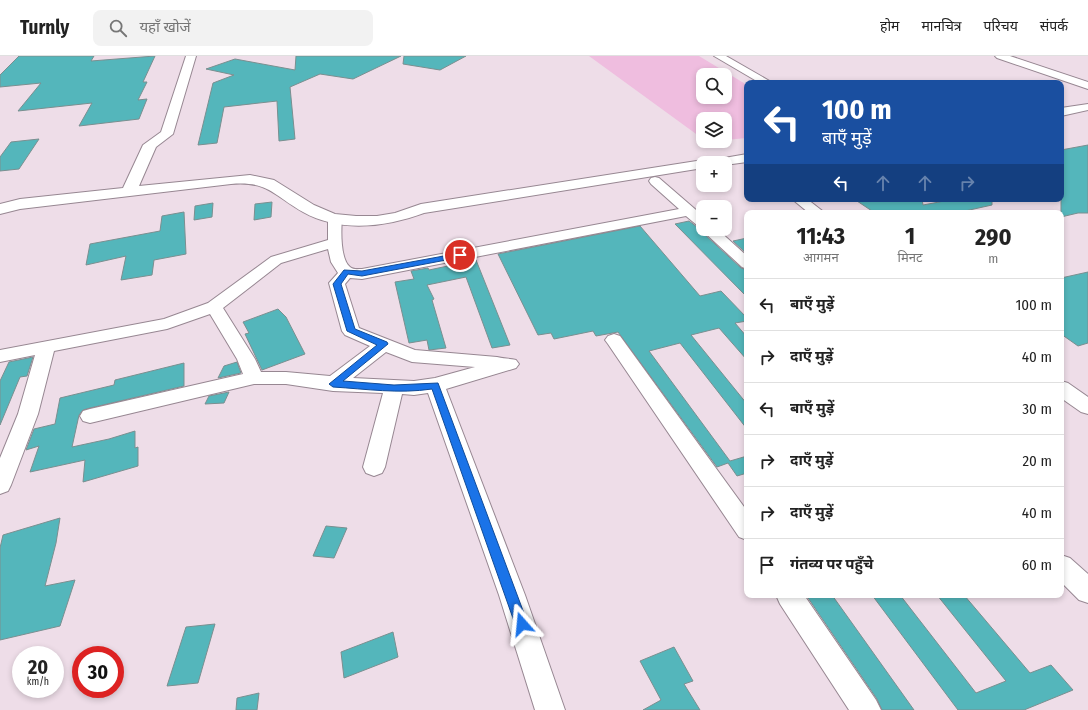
<!DOCTYPE html>
<html lang="hi">
<head>
<meta charset="utf-8">
<style>
  body { margin:0; font-family:"Fira Sans Condensed","Noto Sans Devanagari",sans-serif; background:#f2f2f2; color:#222; height:100vh; display:flex; flex-direction:column; font-size:15px; white-space:nowrap }
  * { box-sizing:border-box; margin:0 }
  p { font-size:13px; color:#767676 }
  .icon { flex:none; width:22px; height:22px; fill:none; stroke:currentColor; stroke-width:2; stroke-linecap:round; stroke-linejoin:round }
  .map { position:relative; flex:1; overflow:hidden }
  .side { position:absolute; left:744px; top:154px; width:320px; height:388px; display:flex; flex-direction:column; background:#fff; border-radius:8px; box-shadow:0 2px 6px #0003 }
  .side>* { flex:none }
  .hud { position:absolute; left:744px; top:24px; width:320px; height:122px; border-radius:8px; box-shadow:0 2px 6px #0003; background:#1a4fa0; color:#fff; overflow:hidden }
  .buttons { position:absolute; left:696px; top:12px; display:grid; gap:8px }
  .buttons a { display:grid; place-items:center; width:36px; height:36px; border-radius:8px; background:#fff; box-shadow:0 2px 6px #0003; font-size:20px }
  .speed { position:absolute; left:12px; top:590px; display:flex; gap:8px; font-size:20px; font-weight:700; text-align:center }
  .speed>* { display:grid; place-content:center; width:52px; height:52px; border-radius:50%; background:#fff; box-shadow:0 2px 6px #0003; line-height:1 }
  .speed small { font-size:10px; font-weight:400 }
  .speed .limit { border:6px solid #d22; background:#fff; color:#111 }
  .pin { position:absolute; display:grid; place-items:center; width:34px; height:34px; color:#fff; margin:-17px; border:2px solid #fff; border-radius:50%; box-shadow:0 1px 4px #0007 }
  .me { position:absolute; width:44px; margin:-22px; rotate:342deg; stroke-linejoin:round; filter:drop-shadow(0 0 3px #0008) }
  .turn { display:flex; align-items:center; gap:14px; height:84px; padding:0 12px; font-size:18px }
  .turn .icon { width:52px; height:52px; stroke-width:2.5 }
  .turn b { display:block; font-size:28px; line-height:34px }
  .lanes { display:flex; align-items:center; height:38px; padding:0 12px; background:#0003; justify-content:center; gap:20px; direction:ltr }
  .lanes .off { opacity:.35 }
  .eta { display:flex; justify-content:space-evenly; align-items:center; height:68px; text-align:center }
  .eta b { font-size:24px; font-weight:700; line-height:28px }
  ul { padding:0; list-style:none }
  li { display:flex; align-items:center; gap:12px; height:52px; padding:0 12px; border-top:1px solid #e0e0e0 }
  li div { flex:1 }
  li b { display:block; font-size:15px }
  li em { font-style:normal }
  header { display:flex; align-items:center; gap:24px; box-sizing:border-box; height:56px; padding:0 20px; background:#fff; border-bottom:1px solid #e0e0e0 }
  header strong { font-size:19px }
  nav { display:flex; gap:22px; margin-inline-start:auto; font-size:14px }
  .search { width:280px; height:36px; background:#f2f2f2; display:flex; align-items:center; gap:10px; box-sizing:border-box; padding:0 14px; border-radius:8px; color:#767676; font-size:15px }
  .map>svg:first-child { display:block }
</style>
</head>
<body>
<header>
<strong>Turnly</strong>
<div class="search"><svg class="icon" aria-label="search" viewBox="0 0 24 24"><circle cx="10" cy="10" r="6"/><path d="M15 15l6 6"/></svg>यहाँ खोजें</div>
<nav><a>होम</a><a>मानचित्र</a><a>परिचय</a><a>संपर्क</a></nav>
</header>
<div class="map">
<svg width="1088" height="654" viewBox="0 0 1088 654">
  <rect width="100%" height="100%" fill="#eedde8"/>
  <path fill="#efbddf" fill-rule="evenodd" d="M589 0H699L747 29V82L725 84V63H703V83ZM703 19H725V41H703Z"/>
  <path fill="#54b6bb" stroke="#7a8f90" d="M19 0H94L91 5 155 0 143 26H147L138 44 147 43 139 63 79 70 92 47 18 55 41 27 0 31V19Z
    M296 0H401L353 23 320 18 290 31 295 83 279 85 277 45 224 51 217 87 198 89 213 27 234 19 206 13 235 3 295 14Z
    M404 0H466L440 14 403 8Z
    M39 83 19 113 0 115V101L11 86Z
    M1088 89V157H1078L1061 161V94Z
    M854 143H922L923 149 955 143H992V149L956 157H875Z
    M272 146 271 161 254 164 255 148Z
    M213 147 212 161 194 164 195 150Z
    M184 156 186 198 154 204 152 219 121 224 126 200 86 209 90 188 160 175 162 160Z
    M689 165 697 171 701 172 703 177 741 212 747 214V241L675 168Z
    M640 170 700 240 721 235 747 262V265L735 267 747 281V304L719 272 691 279 747 348V373L680 287 649 295 730 405 747 400V417L737 420 728 407 717 411 618 276 596 280 593 275 554 283 551 277 538 279 498 198Z
    M747 182V198L733 185Z
    M476 204 510 289 492 292 466 221 427 229 434 243 432 244 446 292 429 294 427 284 409 287 395 226 414 223 411 215 428 212 429 214Z
    M1088 216V287L1078 290 1061 278V222Z
    M278 253 286 261 305 298 262 314 245 278 249 277 243 266Z
    M33 301 27 320 20 321 0 369V325L9 306Z
    M237 306 241 317 218 322 224 310Z
    M184 307V330L90 352 83 354 79 359 72 391 109 383 135 375V392L138 391V410L83 426 85 404 30 416 39 390 26 394 34 373 55 368 60 342 114 329 115 324Z
    M229 336 224 347 205 348 209 340Z
    M60 462 56 487 45 530 75 524 60 570 0 584V492L3 479Z
    M326 470 347 472 334 502 313 500Z
    M806 539H832L914 654H882L877 643Z
    M872 539H900L976 637 1006 625 937 539H964L1030 617 1051 609 1073 634 1024 654H958Z
    M215 568 198 627 167 630 186 571Z
    M393 576 398 601 344 622 341 596Z
    M674 591 693 625 684 628 700 654H643L661 644 640 605Z
    M259 637 257 654H236L237 642Z"/>
  <g fill="none" stroke-linecap="round" stroke-linejoin="round">
    <g stroke="#978792" stroke-width="2">
      <path id="street" d="M655 121 659 122 703 160V171L698 170 686 160 362 223 350 222 345 228 359 272 415 294 497 301C504 303 509 302 516 304L519 308 516 312 446 333 525 539 565 654H535L499 539 428 337 414 339 402 338 385 411 382 417 374 420 366 417 363 411 383 337 333 335 286 328H254L90 367 83 365 80 360 83 355 90 353 243 318 237 303 210 258 167 273 54 295 38 358 11 429 8 435 0 438V402L18 358 35 299 0 306V294L164 263 208 247 271 201 328 184V162L330 159H340L342 162C341 174 340 203 350 211 353 214 358 213 362 213L679 153 651 128 649 125 651 122ZM328 193 331 206 338 217 329 227 342 275 345 279 370 290 330 320 286 316H261L255 303 223 252 281 207ZM386 296 412 306 475 311 435 322 414 325 353 322Z
        M792 143H807L825 157H809Z
        M703 172V173H717L747 200V213L742 211 704 176 702 173Z
        M614 278 620 280 747 455V484L739 481 608 288 605 284 608 280Z
        M1061 325 1068 327 1088 341V358L1081 356 1061 342Z
        M1061 499 1070 502 1088 518V547L1079 544 1061 526Z
        M776 539H804L876 644 881 654H849L780 548Z"/>
    </g>
    <g stroke="#978792" stroke-width="2">
      <path id="secondary" d="M186 0H196L173 78 156 91 139 130 250 119 274 124 314 149 335 158 356 160H377L395 157 421 148 703 104 707 105 747 98V106L725 109V107H703V112L424 157C386 171 340 177 303 156 273 139 269 125 231 128L20 153 0 158V148L20 143 123 132 143 89 161 76Z
        M714 0H726L773 27H760Z
        M995 0H1010L1088 26V33L997 2Z
        M1088 48V54L1061 60V52Z"/>
    </g>
    <use href="#street" fill="#fff" fill-rule="evenodd"/>
    <use href="#secondary" fill="#fff" fill-rule="evenodd"/>
  </g>
  <path fill="#1a73e8" stroke="#114b97" d="M460 197 463 199 462 201 362 220 348 218 341 228 355 273 387 286 388 288 343 325 394 329 438 327 528 568 526 572 522 574 517 572 515 568 432 333C399 338 366 333 333 331L329 328 377 289 347 275 333 228 344 214 362 215Z"/>
</svg>
<div class="buttons">
<a><svg class="icon" aria-label="search" viewBox="0 0 24 24"><circle cx="10" cy="10" r="6"/><path d="M15 15l6 6"/></svg></a>
<a><svg class="icon" aria-label="layers" viewBox="0 0 24 24"><path d="M12 4l9 5-9 5-9-5zM3 14l9 5 9-5"/></svg></a>
<a>+</a>
<a>−</a>
</div>
<div class="speed"><div>20<small>km/h</small></div><div class="limit">30</div></div>
<div class="pin" style="left:460px;top:199px;background:#d93025"><svg class="icon" aria-label="arrive" viewBox="0 0 24 24"><path d="M6 21V4h12l-3 4 3 4H6"/></svg></div>
<svg class="me" style="left:522px;top:568px" viewBox="-20 -20 40 40"><path d="M0-17L14 15 0 8-14 15z" fill="#1a73e8" stroke="#fff" stroke-width="4"/></svg>
<div class="hud">
<div class="turn"><svg class="icon" aria-label="left" viewBox="0 0 24 24"><path d="M17 20v-9H6M10 6l-5 5 5 5"/></svg><div><b>100 m</b>बाएँ मुड़ें</div></div>
<div class="lanes"><svg class="icon" aria-label="left" viewBox="0 0 24 24"><path d="M17 20v-9H6M10 6l-5 5 5 5"/></svg><svg class="icon off" aria-label="ahead" viewBox="0 0 24 24"><path d="M12 20V5M6 11l6-6 6 6"/></svg><svg class="icon off" aria-label="ahead" viewBox="0 0 24 24"><path d="M12 20V5M6 11l6-6 6 6"/></svg><svg class="icon off" aria-label="right" viewBox="0 0 24 24"><path d="M7 20v-9h11M14 6l5 5-5 5"/></svg></div>
</div>
<section class="side">
<div class="eta">
<div><b>11:43</b><p>आगमन</p></div>
<div><b>1</b><p>मिनट</p></div>
<div><b>290</b><p>m</p></div>
</div>
<ul>
<li><svg class="icon" aria-label="left" viewBox="0 0 24 24"><path d="M17 20v-9H6M10 6l-5 5 5 5"/></svg><div><b>बाएँ मुड़ें</b></div><em>100 m</em></li>
<li><svg class="icon" aria-label="right" viewBox="0 0 24 24"><path d="M7 20v-9h11M14 6l5 5-5 5"/></svg><div><b>दाएँ मुड़ें</b></div><em>40 m</em></li>
<li><svg class="icon" aria-label="left" viewBox="0 0 24 24"><path d="M17 20v-9H6M10 6l-5 5 5 5"/></svg><div><b>बाएँ मुड़ें</b></div><em>30 m</em></li>
<li><svg class="icon" aria-label="right" viewBox="0 0 24 24"><path d="M7 20v-9h11M14 6l5 5-5 5"/></svg><div><b>दाएँ मुड़ें</b></div><em>20 m</em></li>
<li><svg class="icon" aria-label="right" viewBox="0 0 24 24"><path d="M7 20v-9h11M14 6l5 5-5 5"/></svg><div><b>दाएँ मुड़ें</b></div><em>40 m</em></li>
<li><svg class="icon" aria-label="arrive" viewBox="0 0 24 24"><path d="M6 21V4h12l-3 4 3 4H6"/></svg><div><b>गंतव्य पर पहुँचे</b></div><em>60 m</em></li>
</ul>
</section>
</div>
</body>
</html>
